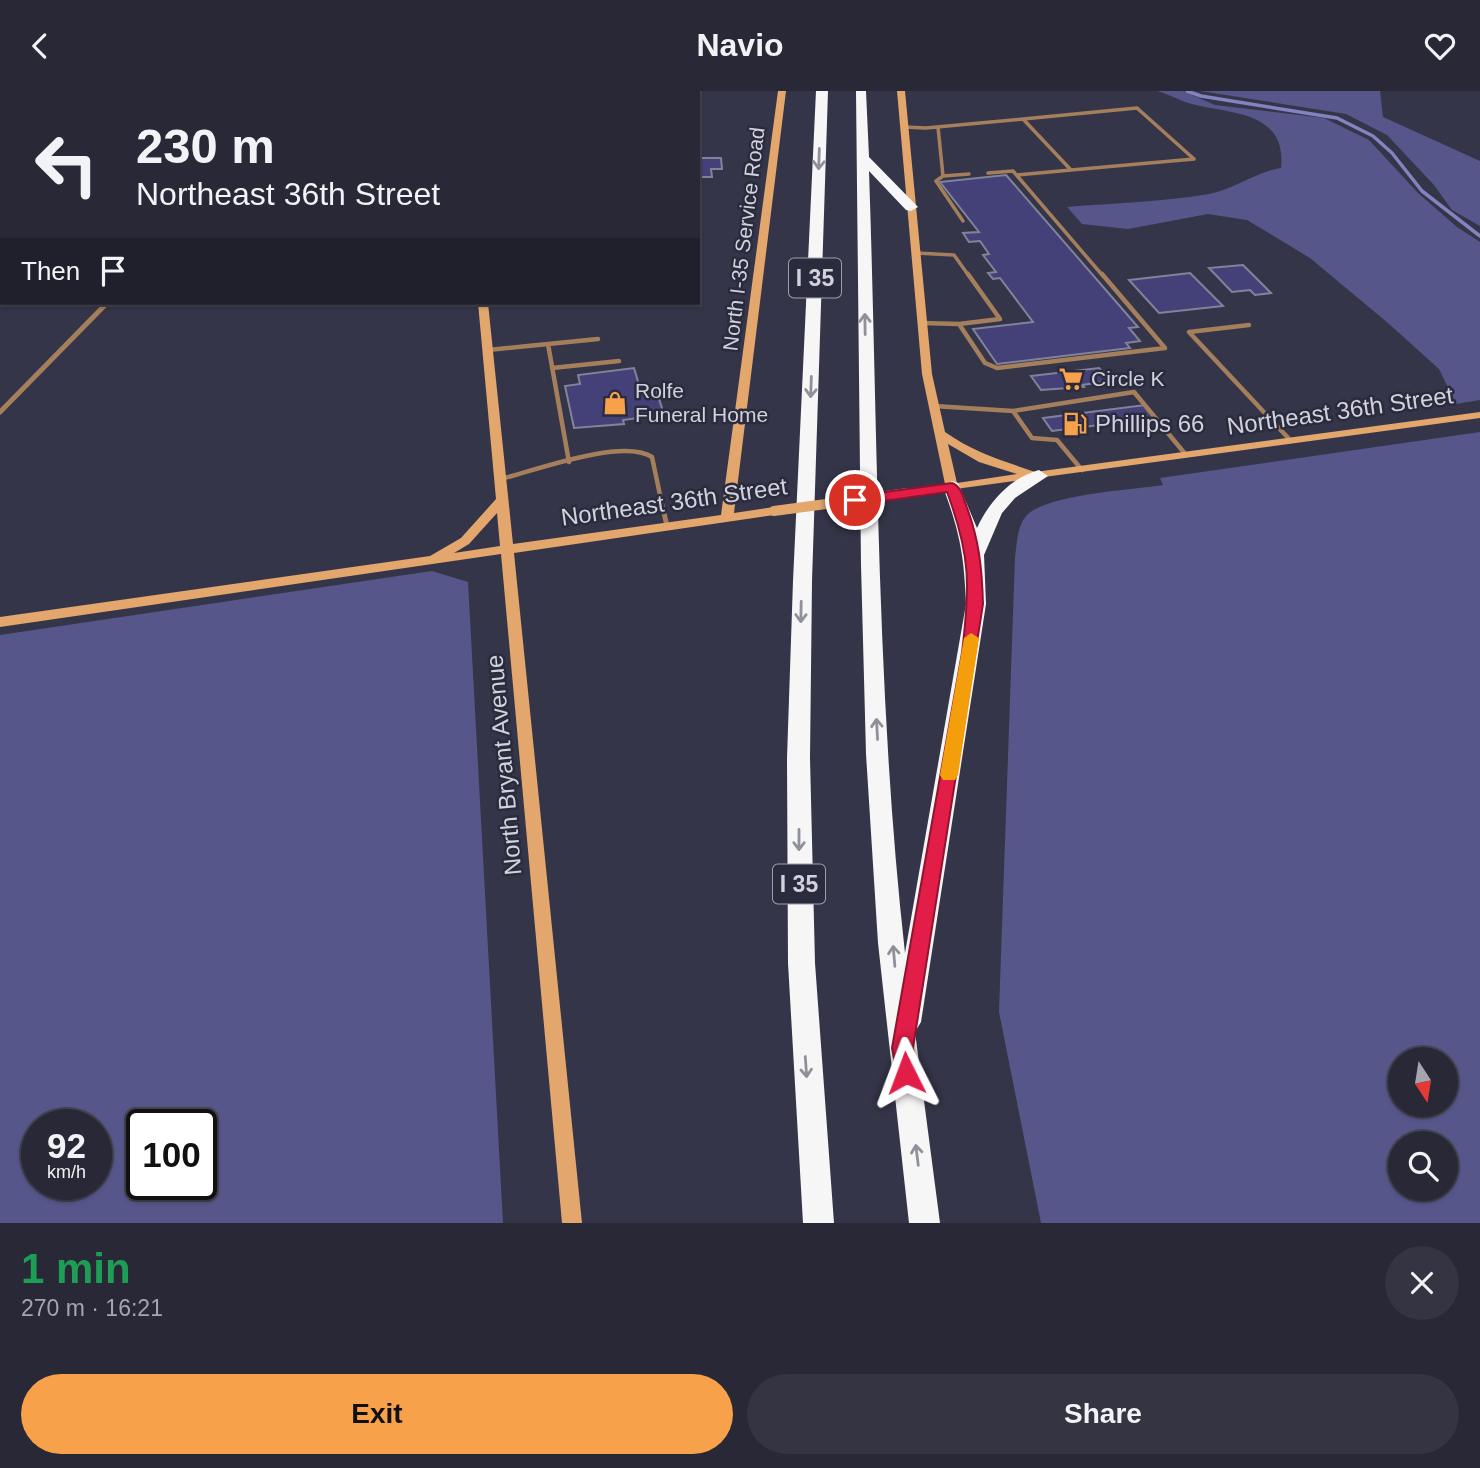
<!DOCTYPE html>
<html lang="en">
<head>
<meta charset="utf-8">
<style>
  body { margin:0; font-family:Arial,sans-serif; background:#343442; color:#f1f3f6; height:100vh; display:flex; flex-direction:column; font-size:26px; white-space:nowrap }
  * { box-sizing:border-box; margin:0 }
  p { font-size:23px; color:#a5a6ad }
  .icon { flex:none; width:38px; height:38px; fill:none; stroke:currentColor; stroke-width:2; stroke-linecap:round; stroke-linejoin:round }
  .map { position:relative; height:1132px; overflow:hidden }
  .side { display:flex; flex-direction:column; background:#282837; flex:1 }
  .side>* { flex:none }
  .hud { position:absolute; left:0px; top:0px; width:700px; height:214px; box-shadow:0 2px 5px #0004,0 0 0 2px #444452; background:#282837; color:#f1f3f6; overflow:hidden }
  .needle { width:46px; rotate:168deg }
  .buttons { position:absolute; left:1388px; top:956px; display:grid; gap:14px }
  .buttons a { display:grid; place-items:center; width:70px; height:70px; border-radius:50%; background:#282837; box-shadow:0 2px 5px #0004,0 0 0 2px #444452; font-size:35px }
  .speed { position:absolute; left:21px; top:1018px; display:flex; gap:14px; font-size:35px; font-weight:700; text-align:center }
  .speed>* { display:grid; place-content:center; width:91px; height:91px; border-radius:50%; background:#282837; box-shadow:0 2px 5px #0004,0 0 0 2px #444452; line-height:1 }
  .speed small { font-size:18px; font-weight:400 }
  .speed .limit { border:4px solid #111; border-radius:10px; background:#fff; color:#111 }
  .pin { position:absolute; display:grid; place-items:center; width:60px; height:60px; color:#fff; margin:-30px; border:4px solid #fff; border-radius:50%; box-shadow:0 2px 7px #0007 }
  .me { position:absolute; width:77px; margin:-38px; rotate:357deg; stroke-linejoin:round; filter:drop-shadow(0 0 5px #0008) }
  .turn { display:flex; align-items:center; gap:24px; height:147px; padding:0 21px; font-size:32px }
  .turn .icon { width:91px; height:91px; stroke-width:2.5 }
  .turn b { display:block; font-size:49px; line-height:60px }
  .then { display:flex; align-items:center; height:66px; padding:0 21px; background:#0003; gap:14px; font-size:26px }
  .round { display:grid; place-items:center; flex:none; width:74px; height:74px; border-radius:37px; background:#343442 }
  .headline { display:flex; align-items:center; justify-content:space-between; height:119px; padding:0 21px }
  h1 { font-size:42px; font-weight:800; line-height:52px; color:#1e9e55 }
  .cta { display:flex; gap:14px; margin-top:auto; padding:14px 21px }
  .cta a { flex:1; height:80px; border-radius:42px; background:#f7a14a; color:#111; font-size:28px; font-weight:800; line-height:80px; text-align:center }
  .cta a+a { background:#343442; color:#f1f3f6 }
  header { display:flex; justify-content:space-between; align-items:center; height:91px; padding:0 21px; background:#282837; font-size:32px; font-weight:800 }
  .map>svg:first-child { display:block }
</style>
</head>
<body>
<header><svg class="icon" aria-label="back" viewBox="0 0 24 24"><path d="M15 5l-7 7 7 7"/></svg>Navio<svg class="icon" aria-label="heart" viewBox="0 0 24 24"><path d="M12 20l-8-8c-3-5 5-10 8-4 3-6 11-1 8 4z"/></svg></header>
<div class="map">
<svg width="1480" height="1132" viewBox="0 0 1480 1132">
  <rect width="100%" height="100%" fill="#353549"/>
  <path fill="#56568a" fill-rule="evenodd" d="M1157 0H1183L1215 14 1324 27 1369 49 1418 102 1457 136 1480 151V309L1456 313 1439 278 1388 232 1310 167 1247 129 1208 123 1128 138 1082 133 1067 116C1114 112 1163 111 1209 103 1235 98 1255 81 1281 77 1287 20 1231 23 1192 13 1180 10 1169 3 1157 0Z
    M1200 0H1380L1383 26 1480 70V135L1452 119 1434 94 1387 44 1346 23Z
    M1480 341V1132H1041L999 921 1015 466C1017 453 1017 436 1026 425 1046 403 1132 399 1163 394L1160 387ZM1400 968H1446V1013H1400ZM1400 1052H1446V1097H1400Z
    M432 480 468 491 503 1132H0V544ZM37 1034H96V1094H37ZM201 1034V1094H142V1034Z"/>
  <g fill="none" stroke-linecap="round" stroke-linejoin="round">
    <path stroke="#8283c0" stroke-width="3.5" d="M1187 0 1201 5 1337 27 1373 45 1392 62 1422 100 1480 145
      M0 139 2 137"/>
  </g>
  <path fill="#444179" stroke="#82839a" stroke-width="2" d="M698 67H721L722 78H711L712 86H698Z
    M1006 84 1138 236 1129 237 1140 250 1126 252 1130 257 997 273 973 238 1033 231 1000 187 993 188 988 182 996 181 983 164 989 163 980 150 969 151 963 142 979 141 940 91Z
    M1243 174 1271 202 1255 204 1250 199 1232 201 1209 177Z
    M1190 182 1223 215 1159 222 1129 189Z
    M634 277 640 297 656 298 665 327 654 329 653 325 623 329 624 333 574 337 565 295 580 293 578 284Z
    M1099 277 1110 290 1082 294 1084 296 1041 299 1031 285Z
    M1145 314 1155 327 1052 340 1043 327Z"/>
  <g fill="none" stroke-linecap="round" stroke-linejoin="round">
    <path stroke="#a57f5c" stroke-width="3.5" d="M1023 28 1137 17 1194 68 1071 79
      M904 36 926 37 1023 28 1071 79 1017 84
      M938 36 943 85
      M988 82 1013 80 1103 185
      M963 130 936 90 943 85 969 83
      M916 162 954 164 969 185"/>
    <path stroke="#a57f5c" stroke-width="4.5" d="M921 232 959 233 985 272 997 277 1165 257 1102 183
      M959 233 1000 228 968 183
      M1249 234 1189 241 1291 350
      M548 253 598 248
      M488 259 548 253 569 371
      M552 277 619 270
      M934 315 1013 320 1134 301 1186 364
      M1013 320 1032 347 1057 349 1082 379
      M501 388C536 379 622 347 652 366L664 423"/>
    <path stroke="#a57f5c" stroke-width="5" d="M664 422 667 435"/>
    <path stroke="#a57f5c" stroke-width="4.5" d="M259 0 261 2"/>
    <path stroke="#a57f5c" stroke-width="5" d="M0 321 107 212"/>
    <path fill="#e3a66d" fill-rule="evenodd" d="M456 0H464V2H456Z
      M778 0H786L734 422 774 416 780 420 774 424 514 462 582 1132H562L501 463 0 536V526L430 465 461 447 496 408 478 212H488L513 453 721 424ZM497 422 500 455 454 462 469 453Z
      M897 0H905L932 283 945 341C975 362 1001 369 1035 381L1480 321V327L904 405 902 402 904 399 945 393 922 283ZM948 353 979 371 1017 383 957 392Z"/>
    <path fill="#f6f6f6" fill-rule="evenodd" d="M816 0H828L812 490 810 667 815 872 834 1132H803L788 872 787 667 793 490Z
      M856 0H866L869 66 918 116 911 120 906 119 869 80C878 341 876 603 905 862L966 513C964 464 960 442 943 396L952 390 958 392 977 437C989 411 1010 387 1039 379L1048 385 1015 407 1002 422 984 464 986 513 921 931 915 941 940 1132H909L878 852 866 663 861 474Z"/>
    <path stroke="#e3a66d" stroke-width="10" d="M774 420 908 402"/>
  </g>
  <defs><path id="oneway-shaft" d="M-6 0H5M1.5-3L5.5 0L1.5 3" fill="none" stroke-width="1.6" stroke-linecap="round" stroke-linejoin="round" transform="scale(1.75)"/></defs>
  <g stroke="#90909a">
    <use href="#oneway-shaft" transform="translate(819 68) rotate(92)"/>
    <use href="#oneway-shaft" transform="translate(865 233) rotate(-91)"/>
    <use href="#oneway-shaft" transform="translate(811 296) rotate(92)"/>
    <use href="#oneway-shaft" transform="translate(801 521) rotate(91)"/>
    <use href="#oneway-shaft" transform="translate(877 638) rotate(-93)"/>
    <use href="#oneway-shaft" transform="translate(799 749) rotate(90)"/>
    <use href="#oneway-shaft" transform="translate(894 865) rotate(-95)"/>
    <use href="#oneway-shaft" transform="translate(806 976) rotate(86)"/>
    <use href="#oneway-shaft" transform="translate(917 1064) rotate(-97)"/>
  </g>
  <path fill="#e11d48" stroke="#92132f" stroke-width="2" d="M952 392C961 395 963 406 966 414 979 448 982 477 983 513L913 957 917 982 913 989 906 993 898 989 892 957 962 562C970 495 971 465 947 401L855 414 848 409 855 405Z"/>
  <path fill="#f59e0b" d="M971 542 979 547 958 684 955 689H943L940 684 964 547Z"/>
  <defs>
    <g id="supermarket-bare" transform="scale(1.89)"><path d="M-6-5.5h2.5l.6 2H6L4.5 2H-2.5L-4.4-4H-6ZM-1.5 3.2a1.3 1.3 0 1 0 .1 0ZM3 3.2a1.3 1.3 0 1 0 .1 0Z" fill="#f7a14a" stroke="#2b2b3e" stroke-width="2.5" paint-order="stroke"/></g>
    <g id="shop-bare" transform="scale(1.89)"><path d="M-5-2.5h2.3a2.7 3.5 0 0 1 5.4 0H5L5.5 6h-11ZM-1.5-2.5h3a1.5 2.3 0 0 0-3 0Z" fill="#f7a14a" stroke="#2b2b3e" stroke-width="2.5" paint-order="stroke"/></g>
    <g id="fuel-bare" transform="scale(1.89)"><path d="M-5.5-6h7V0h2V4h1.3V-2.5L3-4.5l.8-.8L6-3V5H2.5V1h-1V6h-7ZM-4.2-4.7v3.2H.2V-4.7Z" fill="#f7a14a" stroke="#2b2b3e" stroke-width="2.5" paint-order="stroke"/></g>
  </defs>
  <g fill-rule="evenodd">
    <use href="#supermarket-bare" x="1071" y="288"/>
    <use href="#shop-bare" x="615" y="312"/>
    <use href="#fuel-bare" x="1075" y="333"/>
  </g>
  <g text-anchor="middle" stroke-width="5" stroke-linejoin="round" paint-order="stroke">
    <g font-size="21" fill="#d1d2de" stroke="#2b2b3e">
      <text transform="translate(744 148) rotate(-83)" y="7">North I-35 Service Road</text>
    </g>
    <g font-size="21" fill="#d1d2de" stroke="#2b2b3e" text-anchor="start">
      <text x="1091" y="295">Circle K</text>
      <text x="635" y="307">Rolfe<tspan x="635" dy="24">Funeral Home</tspan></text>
    </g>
    <g fill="#2b2b3e" stroke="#9fa0ae" stroke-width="2">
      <rect x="789" y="167.5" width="52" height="39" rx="5"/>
      <rect x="773" y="773.5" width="52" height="39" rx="5"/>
    </g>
    <g font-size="23" font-weight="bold" fill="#d1d2de">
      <text x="815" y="195">I 35</text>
      <text x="799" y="801">I 35</text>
    </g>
    <g font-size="24" fill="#d1d2de" stroke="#2b2b3e">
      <text transform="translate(1340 320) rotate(-8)" y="8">Northeast 36th Street</text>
      <text transform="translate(674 411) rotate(-8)" y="8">Northeast 36th Street</text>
      <text transform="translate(504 674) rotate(-95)" y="8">North Bryant Avenue</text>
    </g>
    <g font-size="24" fill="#d1d2de" stroke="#2b2b3e" text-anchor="start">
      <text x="1095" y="341">Phillips 66</text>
    </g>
  </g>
</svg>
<div class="buttons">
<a><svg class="needle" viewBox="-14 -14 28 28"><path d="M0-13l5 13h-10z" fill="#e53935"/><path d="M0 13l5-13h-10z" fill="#a5a6ad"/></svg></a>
<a><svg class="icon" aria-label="search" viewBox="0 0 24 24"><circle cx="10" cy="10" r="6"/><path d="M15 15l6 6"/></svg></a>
</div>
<div class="speed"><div>92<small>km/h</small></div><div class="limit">100</div></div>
<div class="pin" style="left:855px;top:409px;background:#d93025"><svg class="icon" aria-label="arrive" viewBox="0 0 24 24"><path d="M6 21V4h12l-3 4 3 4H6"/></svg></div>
<svg class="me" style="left:906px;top:982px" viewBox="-20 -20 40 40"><path d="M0-17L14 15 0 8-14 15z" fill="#e11d48" stroke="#fff" stroke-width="4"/></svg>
<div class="hud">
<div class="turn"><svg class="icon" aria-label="left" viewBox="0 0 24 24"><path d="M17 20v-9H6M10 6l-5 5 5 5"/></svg><div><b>230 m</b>Northeast 36th Street</div></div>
<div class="then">Then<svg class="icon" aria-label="arrive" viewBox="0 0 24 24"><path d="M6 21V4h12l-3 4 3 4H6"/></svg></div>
</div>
</div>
<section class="side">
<div class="headline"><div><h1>1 min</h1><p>270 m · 16:21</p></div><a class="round"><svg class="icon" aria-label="close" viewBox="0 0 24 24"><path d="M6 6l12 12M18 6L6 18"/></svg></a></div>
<div class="cta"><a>Exit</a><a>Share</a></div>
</section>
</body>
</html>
